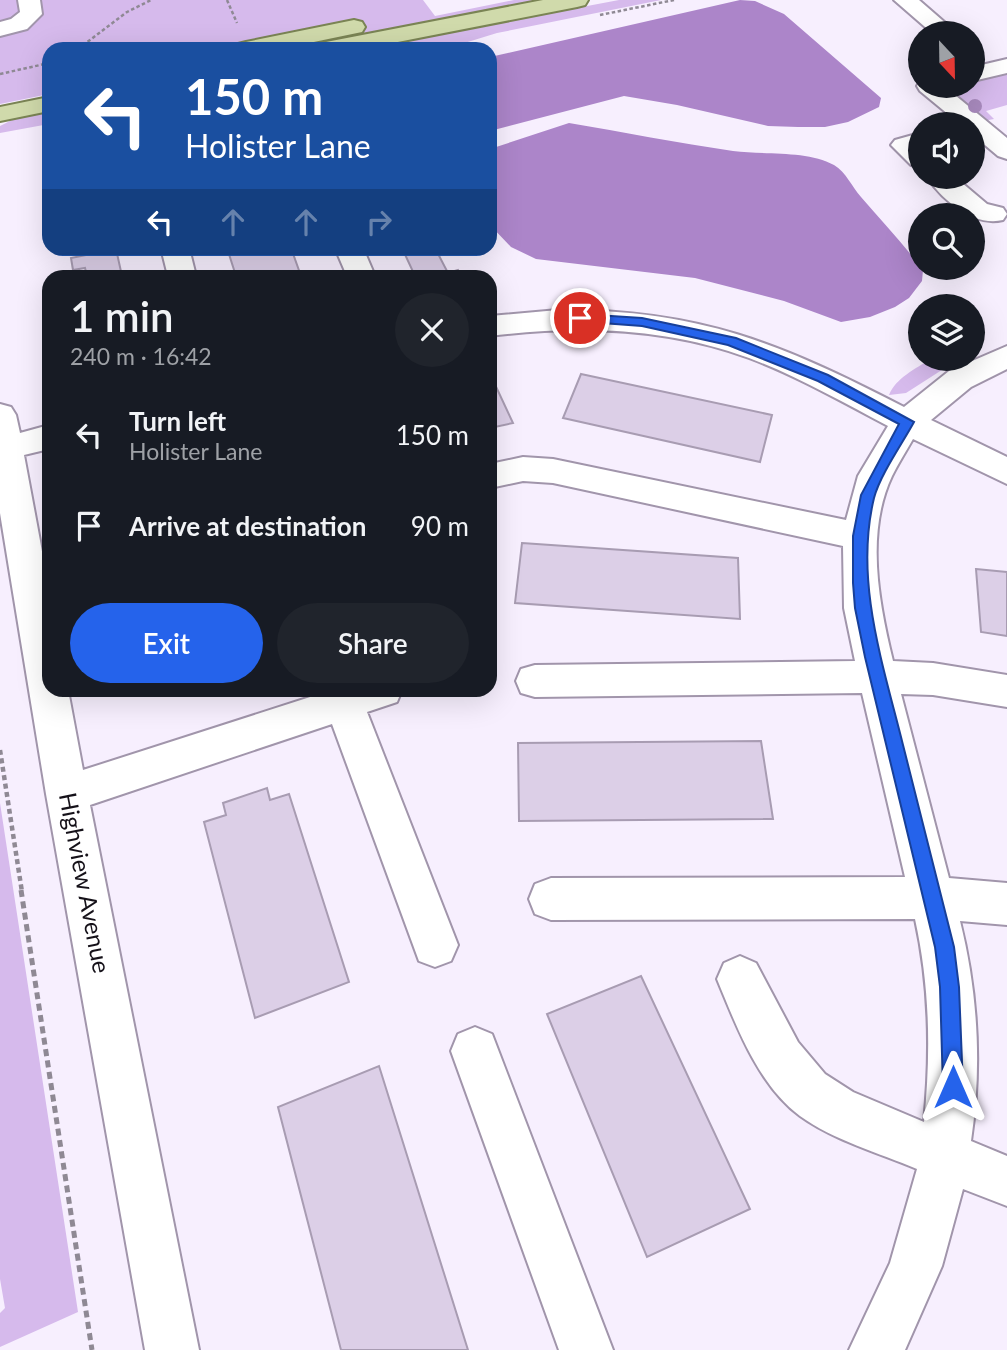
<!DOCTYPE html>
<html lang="en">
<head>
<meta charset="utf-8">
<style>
  body { margin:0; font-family:Lato,sans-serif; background:#20242c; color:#f1f3f6; height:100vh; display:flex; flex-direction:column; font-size:26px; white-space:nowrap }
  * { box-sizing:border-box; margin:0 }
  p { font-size:23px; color:#9ea1a6 }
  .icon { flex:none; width:38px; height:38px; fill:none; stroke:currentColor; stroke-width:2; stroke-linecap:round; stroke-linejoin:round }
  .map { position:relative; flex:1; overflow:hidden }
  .sheet { position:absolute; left:42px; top:270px; width:455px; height:427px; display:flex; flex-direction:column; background:#171b24; border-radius:21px; box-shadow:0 7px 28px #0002 }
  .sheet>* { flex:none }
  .guide { position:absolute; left:42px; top:42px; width:455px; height:214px; border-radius:21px; box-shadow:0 7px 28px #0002; background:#1a4fa0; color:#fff; overflow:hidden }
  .needle { width:46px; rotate:158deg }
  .tools { position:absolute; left:908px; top:21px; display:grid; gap:14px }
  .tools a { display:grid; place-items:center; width:77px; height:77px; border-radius:50%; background:#171b24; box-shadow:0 7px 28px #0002; font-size:35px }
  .pin { position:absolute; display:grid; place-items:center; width:60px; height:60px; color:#fff; margin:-30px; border:4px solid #fff; border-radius:50%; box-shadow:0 2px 7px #0007 }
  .me { position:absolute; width:77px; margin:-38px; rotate:0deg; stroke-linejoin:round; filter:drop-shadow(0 0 5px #0008) }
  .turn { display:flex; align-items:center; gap:24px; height:147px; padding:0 28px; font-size:32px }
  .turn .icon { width:91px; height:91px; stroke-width:2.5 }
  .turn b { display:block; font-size:49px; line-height:60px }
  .lanes { display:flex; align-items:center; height:66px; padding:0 28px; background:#0003; justify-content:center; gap:35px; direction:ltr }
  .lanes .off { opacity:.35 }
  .round { display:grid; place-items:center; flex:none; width:74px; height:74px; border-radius:37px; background:#20242c }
  .headline { display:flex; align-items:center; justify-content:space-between; height:119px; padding:0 28px }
  h1 { font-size:42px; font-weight:600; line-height:52px }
  .button { display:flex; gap:14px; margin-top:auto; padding:14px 28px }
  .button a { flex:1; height:80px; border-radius:42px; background:#2563eb; color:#fff; font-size:28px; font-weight:600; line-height:80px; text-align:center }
  .button a+a { background:#20242c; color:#f1f3f6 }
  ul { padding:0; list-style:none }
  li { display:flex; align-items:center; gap:21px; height:91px; padding:0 28px }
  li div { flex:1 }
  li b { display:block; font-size:26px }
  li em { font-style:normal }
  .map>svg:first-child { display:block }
</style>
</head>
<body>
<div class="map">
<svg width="1007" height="1350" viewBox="0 0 1007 1350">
  <rect width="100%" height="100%" fill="#f7effe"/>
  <path fill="#d6baec" d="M0 0H423L435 16 514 0H546L279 49H49V94L0 104Z
    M619 0H661L497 33 445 49H361Z
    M1007 73V105L986 111 994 119 983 121 951 93 963 86H973V82Z
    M49 111V124L0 133V126L16 118Z
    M931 359H959L906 393 889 395C896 378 915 369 931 359Z
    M0 803 78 1312 0 1347V1313L5 1308 0 1279Z"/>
  <path fill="#ac85c9" d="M740 0 755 1 784 14 881 98 879 107 848 122 825 127H798L768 126 677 105 624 96 490 131V57Z
    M569 123C623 132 678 143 733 151 764 155 807 150 834 165 846 172 852 187 861 197 882 221 905 246 923 270L922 281 909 298 895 307 870 317 841 322 784 301 695 278 536 259 511 247 490 225V149Z"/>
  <path fill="#dccfe7" stroke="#a89cb2" stroke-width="2" d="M227 248H291L301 276H236Z
    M402 248H435L448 273 458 270 462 276H415Z
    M116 249 122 276H87L85 268 73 270 71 258Z
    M581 374 772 415 760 462 563 418Z
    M490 378H492L513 423 490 428Z
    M522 543 738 558 740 619 515 603Z
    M976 569 1007 572V636L981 632Z
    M761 741 773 819 519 821 518 743Z
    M267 788 270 800 289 794 349 982 255 1018 204 822 226 815 223 803Z
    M641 976 750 1209 647 1257 547 1014Z
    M379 1066 468 1350H341L278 1107Z"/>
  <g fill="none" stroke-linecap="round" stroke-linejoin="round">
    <g stroke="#a195ab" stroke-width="4">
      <path id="minor" d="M18 0H40L42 14 27 29 0 36V22L11 19 20 12Z
        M894 0H919L957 33H932Z
        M1007 59V73L973 81V67Z
        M920 81V86H944L1007 138V159L998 156 973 135V124H960L920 91 917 86Z
        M920 133V167L911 165 891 145 895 140Z
        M927 177H955L987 204 1003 208 1007 214 1003 220C974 227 943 201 927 177Z
        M161 248H189L196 276H168Z
        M335 248H363L375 276H347Z
        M558 310C699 309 782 344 904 407L949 371 1007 346V369L971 387 931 420 1007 457V484L913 439C906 451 898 464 892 476 865 533 879 604 893 661L933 663 1007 675V707L933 695 901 694 949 878 1007 883V925L960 921C978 993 982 1068 971 1141L1007 1156V1206L963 1189 942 1266 905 1350H849L890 1263 917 1169C879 1153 833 1140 800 1116 758 1085 736 1025 717 979L724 963 740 956 756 963 798 1042 825 1074 853 1092 924 1122C931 1053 930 987 915 919L551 920 535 914 529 899 535 884 551 878 905 877 862 693 535 697 521 693 516 681 521 669 535 665 855 661 844 608 843 546 553 483 523 481 490 488V464L523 457 553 459 846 520 858 476 888 426C842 402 797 376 749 358 665 327 577 325 490 336V316Z
        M0 404 11 407 16 415 20 433 49 425V449L24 455 49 589V690H68L83 770 332 690H402L397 702 367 712 458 945 451 961 435 967 419 961 332 724 90 805 199 1350H145L46 794 0 513Z
        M475 1027 492 1034 613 1350H559L451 1051 458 1034Z"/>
    </g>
    <g stroke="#7a8454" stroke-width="4">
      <path id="major" d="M543 0H588L585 5 577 7 362 49H314L318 44 326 42Z
        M354 20 362 22 365 27 362 32 280 49H234L238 44 246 42Z
        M49 97V111L0 121V107Z"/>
    </g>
    <path stroke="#8f8994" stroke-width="2.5" stroke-dasharray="3.5 2.5" stroke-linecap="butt" d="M227 0 237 23
      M600 15 674 0
      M78 49 127 12 151 0
      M0 74 49 63"/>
    <path stroke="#8f8994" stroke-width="4.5" stroke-dasharray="5 3.5" stroke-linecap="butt" d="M0 750 22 892"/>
    <path stroke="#8f8994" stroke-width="5" stroke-dasharray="7 4.5" stroke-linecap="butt" d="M21 890 92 1350"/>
    <use href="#minor" fill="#fff" fill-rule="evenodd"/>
    <use href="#major" fill="#d0daab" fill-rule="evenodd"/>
  </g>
  <circle fill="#a789bc" cx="975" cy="106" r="7"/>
  <path fill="#2563eb" stroke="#184099" stroke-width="2" d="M580 314 642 318 736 338 828 375 914 422C902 444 880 475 874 498 854 581 883 664 903 745 920 812 937 880 954 947L959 987 963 1087 960 1095 953 1097 946 1095 943 1087 940 987 935 947 865 657 855 608 853 583V536L861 495 899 424 818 381 728 345 642 326 575 321 574 318Z"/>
  <g text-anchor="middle" stroke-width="6" stroke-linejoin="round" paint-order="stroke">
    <g font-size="24" fill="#151119" stroke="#fff">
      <text transform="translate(84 883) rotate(79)" y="8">Highview Avenue</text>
    </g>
  </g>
</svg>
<div class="tools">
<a><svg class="needle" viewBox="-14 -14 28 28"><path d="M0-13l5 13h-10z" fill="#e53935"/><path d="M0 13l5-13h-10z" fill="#9ea1a6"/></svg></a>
<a><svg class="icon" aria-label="sound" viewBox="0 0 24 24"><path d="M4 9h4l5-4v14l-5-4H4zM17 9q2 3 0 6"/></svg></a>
<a><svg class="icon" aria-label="search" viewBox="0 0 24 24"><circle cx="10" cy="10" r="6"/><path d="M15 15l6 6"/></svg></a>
<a><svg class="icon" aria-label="layers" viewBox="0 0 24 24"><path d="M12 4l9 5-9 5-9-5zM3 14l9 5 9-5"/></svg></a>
</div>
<div class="pin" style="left:580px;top:318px;background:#d93025"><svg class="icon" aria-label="arrive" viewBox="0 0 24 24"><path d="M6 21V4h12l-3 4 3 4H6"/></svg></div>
<svg class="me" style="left:953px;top:1087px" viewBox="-20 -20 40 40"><path d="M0-17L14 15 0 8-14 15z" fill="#2563eb" stroke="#fff" stroke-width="4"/></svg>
<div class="guide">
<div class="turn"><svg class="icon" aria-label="left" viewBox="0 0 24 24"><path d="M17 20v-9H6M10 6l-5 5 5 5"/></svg><div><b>150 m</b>Holister Lane</div></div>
<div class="lanes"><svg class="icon" aria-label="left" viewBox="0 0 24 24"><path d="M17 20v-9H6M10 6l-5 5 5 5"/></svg><svg class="icon off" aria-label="ahead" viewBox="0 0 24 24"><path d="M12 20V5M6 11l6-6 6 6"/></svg><svg class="icon off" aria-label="ahead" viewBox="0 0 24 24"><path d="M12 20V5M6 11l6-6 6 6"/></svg><svg class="icon off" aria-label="right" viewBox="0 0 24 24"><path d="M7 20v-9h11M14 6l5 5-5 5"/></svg></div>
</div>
<section class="sheet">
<div class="headline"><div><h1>1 min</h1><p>240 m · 16:42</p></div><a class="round"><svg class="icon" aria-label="close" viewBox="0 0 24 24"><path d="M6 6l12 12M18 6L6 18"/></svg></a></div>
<ul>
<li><svg class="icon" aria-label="left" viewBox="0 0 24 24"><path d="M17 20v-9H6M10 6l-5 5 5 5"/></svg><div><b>Turn left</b><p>Holister Lane</p></div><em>150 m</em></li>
<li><svg class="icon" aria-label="arrive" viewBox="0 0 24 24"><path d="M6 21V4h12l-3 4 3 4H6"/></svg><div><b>Arrive at destination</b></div><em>90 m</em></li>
</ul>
<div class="button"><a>Exit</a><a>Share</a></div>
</section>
</div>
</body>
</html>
